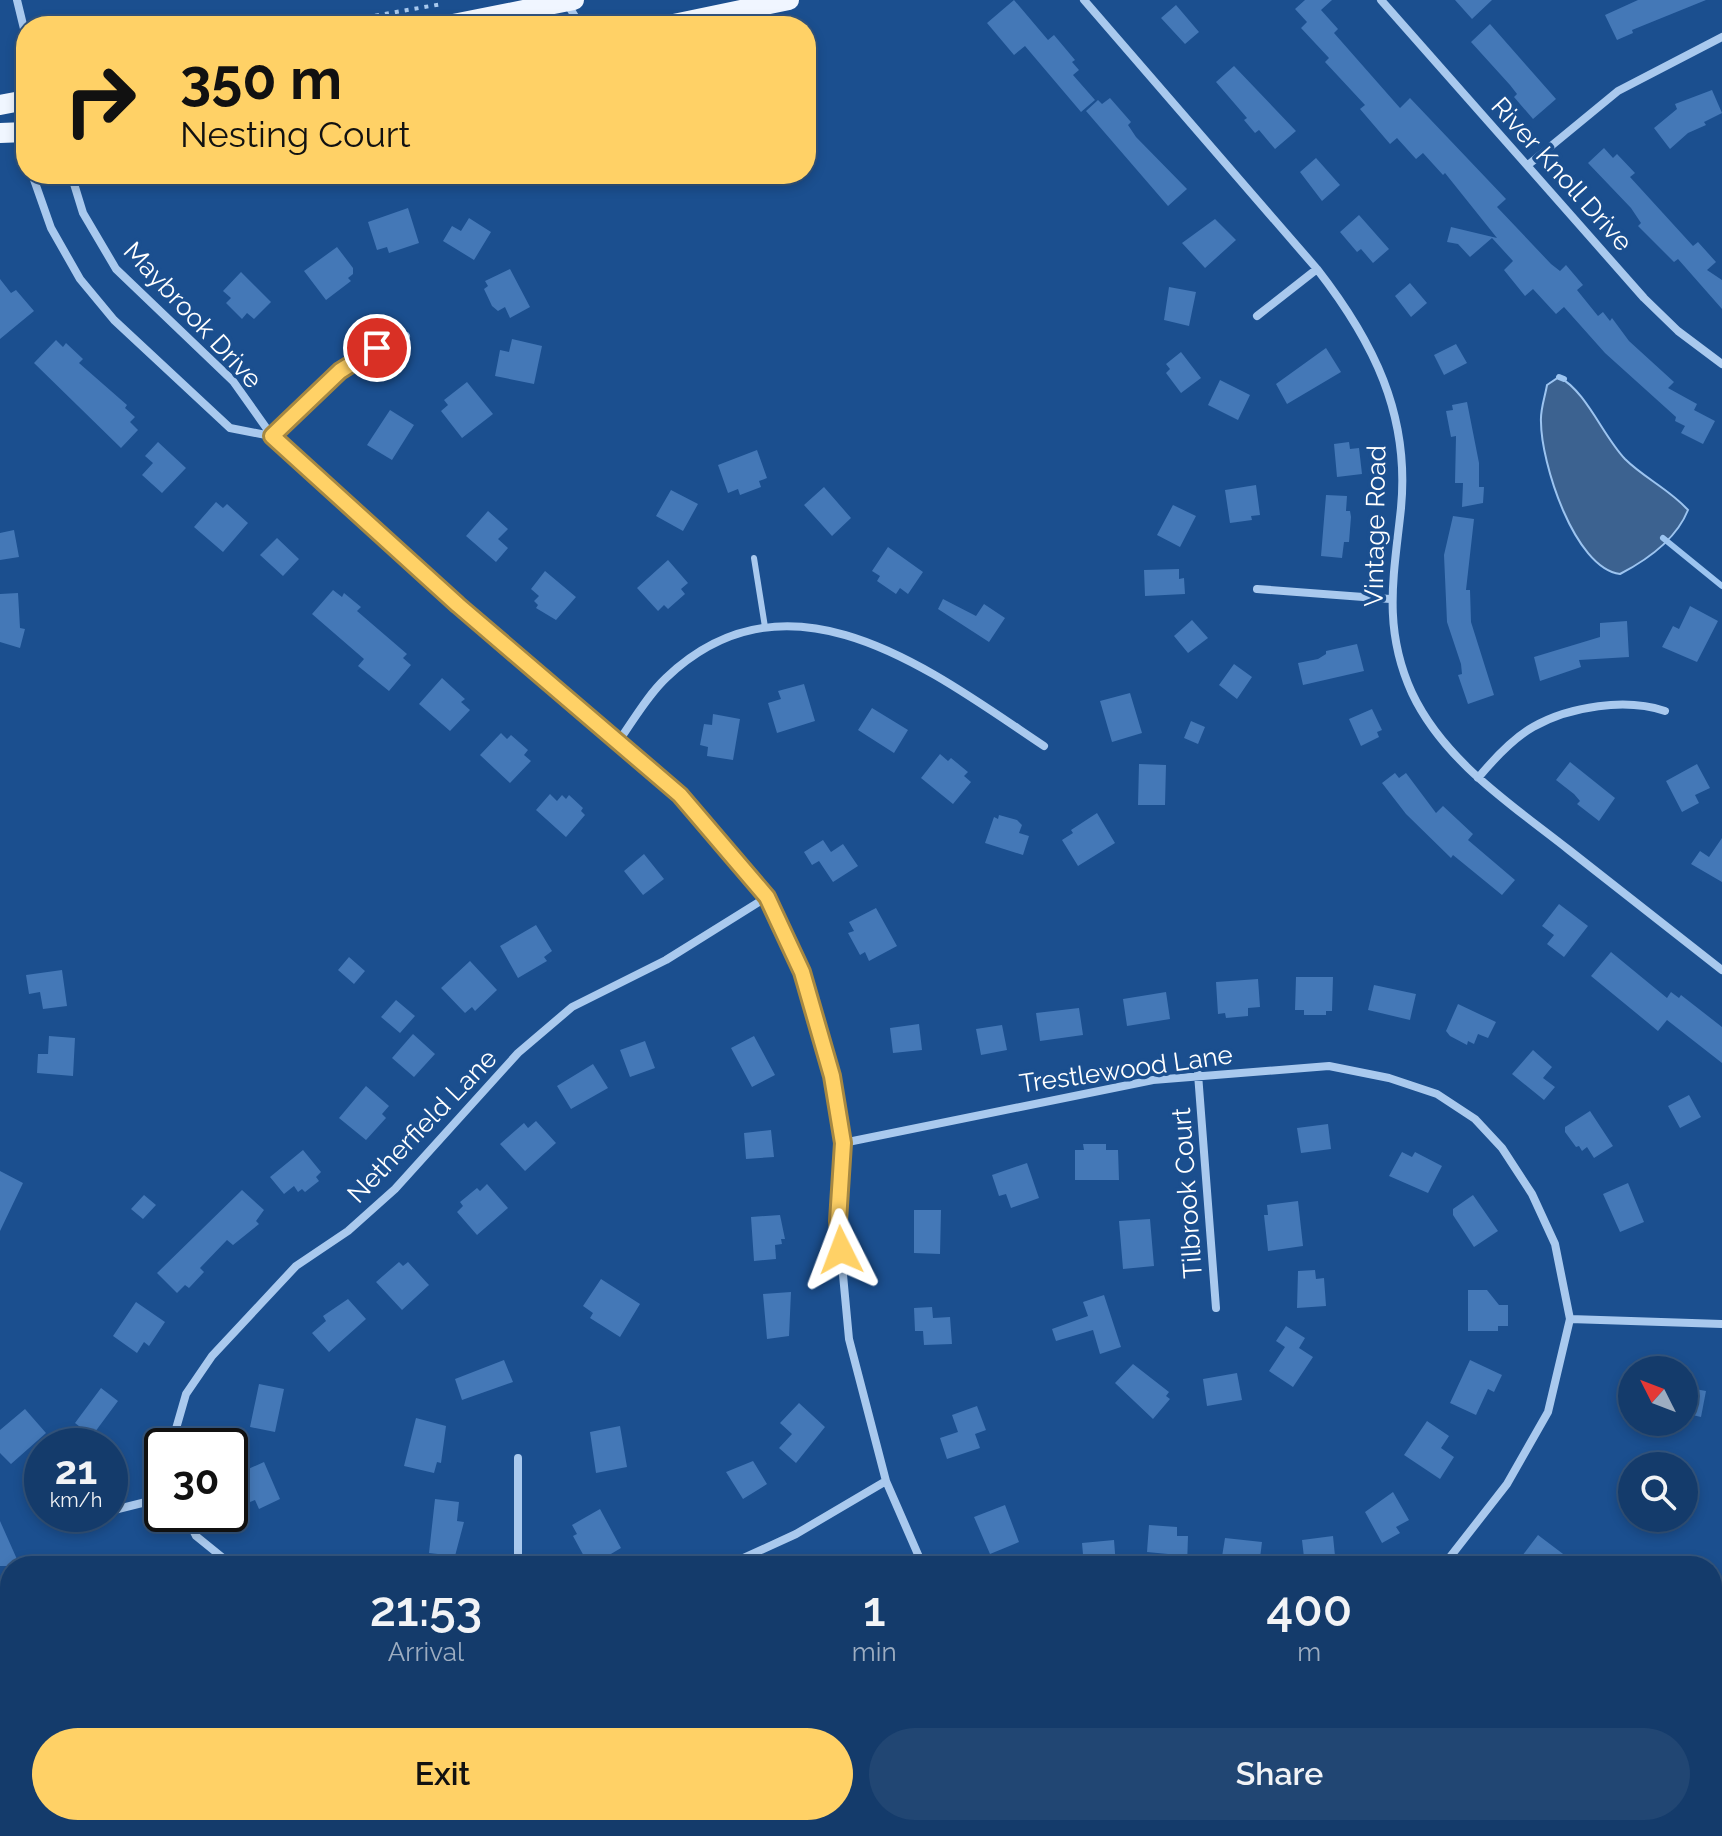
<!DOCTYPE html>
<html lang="en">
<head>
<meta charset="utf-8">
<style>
  body { margin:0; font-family:Raleway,sans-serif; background:#214673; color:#f1f3f6; height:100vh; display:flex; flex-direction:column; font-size:30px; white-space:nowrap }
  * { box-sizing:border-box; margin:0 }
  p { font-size:26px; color:#9dadc1 }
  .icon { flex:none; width:44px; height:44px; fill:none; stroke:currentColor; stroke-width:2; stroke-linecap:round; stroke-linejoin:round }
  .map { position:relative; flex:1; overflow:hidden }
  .side { position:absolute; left:0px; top:1556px; width:1722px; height:280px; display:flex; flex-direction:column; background:#143b6b; border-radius:32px 32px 0 0; box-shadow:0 4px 12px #0003,0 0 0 2px #33557e }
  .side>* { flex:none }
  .top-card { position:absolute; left:16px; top:16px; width:800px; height:168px; border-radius:32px; box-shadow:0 4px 12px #0003,0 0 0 2px #33557e; background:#ffd166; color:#111; overflow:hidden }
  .needle { width:52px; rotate:312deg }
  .controls { position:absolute; left:1618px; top:1356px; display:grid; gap:16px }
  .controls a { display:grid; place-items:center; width:80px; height:80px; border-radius:50%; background:#143b6b; box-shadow:0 4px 12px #0003,0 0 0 2px #33557e; font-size:40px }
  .speed { position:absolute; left:24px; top:1428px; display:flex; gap:16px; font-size:40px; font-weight:700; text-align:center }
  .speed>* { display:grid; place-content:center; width:104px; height:104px; border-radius:50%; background:#143b6b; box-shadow:0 4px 12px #0003,0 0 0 2px #33557e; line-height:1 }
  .speed small { font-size:20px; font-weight:400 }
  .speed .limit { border:4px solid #111; border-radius:12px; background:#fff; color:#111 }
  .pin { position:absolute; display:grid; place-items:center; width:68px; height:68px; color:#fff; margin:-34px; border:4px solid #fff; border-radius:50%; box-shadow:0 2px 8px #0007 }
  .me { position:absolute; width:88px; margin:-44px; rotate:357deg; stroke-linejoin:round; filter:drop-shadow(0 0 6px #0008) }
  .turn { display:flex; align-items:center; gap:28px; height:168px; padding:0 32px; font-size:36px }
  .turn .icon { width:104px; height:104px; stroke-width:2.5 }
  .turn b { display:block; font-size:56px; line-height:68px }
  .eta { display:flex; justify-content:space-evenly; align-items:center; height:136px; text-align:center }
  .eta b { font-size:48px; font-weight:600; line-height:56px }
  .primary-button { display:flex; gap:16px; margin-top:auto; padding:16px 32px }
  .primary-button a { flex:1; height:92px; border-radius:48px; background:#ffd166; color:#111; font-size:32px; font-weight:600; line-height:92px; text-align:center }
  .primary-button a+a { background:#214673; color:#f1f3f6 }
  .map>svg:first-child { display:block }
</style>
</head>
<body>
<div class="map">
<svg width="1722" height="1836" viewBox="0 0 1722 1836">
  <rect width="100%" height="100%" fill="#1b4f8f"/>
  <path fill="#3c6290" stroke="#9cc4f0" stroke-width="2" d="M1559 377C1586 391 1603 436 1625 459 1644 478 1669 489 1688 510 1676 540 1647 560 1620 574 1574 568 1541 462 1541 422 1540 410 1545 397 1547 385Z"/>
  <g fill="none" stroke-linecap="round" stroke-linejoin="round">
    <path stroke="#9cc4f0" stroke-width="6" d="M1559 377 1564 379
      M1663 538 1722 586"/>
  </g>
  <path fill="#4478b7" d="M1014 0 1048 40 1054 35 1075 60 1072 62 1079 70 1073 75 1095 100 1081 112 1025 46 1014 55 987 23Z
    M1305 0H1332L1321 10 1338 29 1334 33 1400 108 1410 98 1506 199 1497 207 1551 264 1560 271 1566 265 1583 285 1577 290 1598 316 1603 312 1610 321 1612 318 1629 341 1674 382 1668 388 1697 404 1694 410 1715 421 1703 444 1681 433 1685 426 1675 421 1676 417 1605 353 1564 307 1556 314 1533 289 1525 296 1504 270 1513 261 1492 238 1470 257 1458 244 1447 242 1451 227 1497 238 1445 173 1443 175 1423 153 1416 159 1397 138 1390 144 1360 109 1365 105 1325 62 1329 58 1301 28 1307 22 1295 9Z
    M1455 0H1492L1472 19Z
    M1638 0H1706L1632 30 1633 33 1617 40 1605 15Z
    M1176 5 1199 32 1185 44 1161 18Z
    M1490 24 1556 99 1533 119 1514 97 1517 94 1510 85 1471 42Z
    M1234 66 1296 131 1275 149 1259 130 1255 133 1244 120 1247 118 1216 82Z
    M1712 90 1722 113 1704 122 1706 125 1688 133 1670 149 1654 128 1677 109 1675 104Z
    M1110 98 1131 122 1128 125 1136 137 1187 189 1168 206 1086 111 1098 100 1102 104Z
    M1604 148 1613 158 1617 154 1635 173 1630 177 1693 246 1698 242 1716 262 1707 270 1722 280V309L1678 259 1674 262 1638 226 1641 223 1631 208 1588 163Z
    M1316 158 1340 185 1322 201 1300 172Z
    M408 208 419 243 389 253 387 247 377 250 368 222Z
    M1359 215 1389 249 1373 263 1361 249 1357 252 1340 232Z
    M469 218 491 232 474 260 443 241 452 226 461 231Z
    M1215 219 1236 240 1205 268 1182 243Z
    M337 247 353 268V274L348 278 351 281 326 300 304 271Z
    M510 269 530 307 510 318 505 307 498 311 492 306 484 289 488 286 485 281Z
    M241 272 271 302 254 319 247 313 242 319 226 303 231 298 223 291Z
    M0 279 11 293 16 290 34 311 0 339Z
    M1410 283 1427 303 1411 317 1395 296Z
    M1169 287 1196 292 1189 326 1164 320Z
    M512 339 542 346 534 384 495 376 500 350 509 352Z
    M56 340 63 347 66 343 83 359 79 363 127 405 125 408 135 417 130 422 138 430 121 448 34 363Z
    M1456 344 1467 363 1444 375 1434 355Z
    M1326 348 1341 372 1287 404 1276 384Z
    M1181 352 1201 378 1181 393 1166 373 1170 369 1166 364Z
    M1220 380 1250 395 1238 420 1208 405Z
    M467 382 493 414 462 438 441 411 448 405 444 400Z
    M1467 402 1479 463V487H1484L1483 503 1462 507 1463 483H1455L1456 436 1451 437 1446 411 1453 410 1452 405Z
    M390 410 414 425 392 460 367 445Z
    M158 442 186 468 162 493 142 475 153 463 145 456Z
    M1349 442 1350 449 1359 448 1362 474 1337 477 1334 444Z
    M757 450 767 478 759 481 761 487 740 495 738 489 728 493 718 465Z
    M1256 485 1260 515 1251 516 1252 520 1230 523 1225 490Z
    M824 487 851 518 832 536 804 505Z
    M671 490 698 504 683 531 656 516Z
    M1326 495 1347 496 1346 511H1350L1351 517 1349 542H1344L1342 558 1321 556Z
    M216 502 223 508 227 504 248 523 223 552 194 527Z
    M1173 505 1196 516 1180 547 1157 535Z
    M488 511 508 529 498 539 508 548 496 562 466 536Z
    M1453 516 1474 519 1466 590H1470L1471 622 1494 695 1468 704 1458 675 1462 674 1461 664 1447 622 1444 555Z
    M14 530 19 557 0 560V533Z
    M277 538 299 559 283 576 260 555Z
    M888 547 923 572 908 594 900 588 896 594 877 581 880 576 872 571Z
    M668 560 688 583 681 589 685 594 668 609 664 605 658 611 637 588Z
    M1179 569V579L1184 578 1185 594 1145 596 1144 570Z
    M545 571 576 597 556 620 536 608 538 605 534 601 539 596 531 589Z
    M333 590 342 597 344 593 361 607 357 611 407 654 403 658 411 665 389 691 358 666 364 659 312 614Z
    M18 593 20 628 25 629 20 648 0 642V594Z
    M943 599 976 616 984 604 1005 618 989 642 938 609Z
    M1690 606 1718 621 1697 662 1662 647 1673 626 1679 629Z
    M1192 620 1208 638 1188 653 1174 636Z
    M1627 621 1629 657 1579 660 1581 667 1540 681 1534 657 1600 637V623Z
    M1357 644 1364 671 1303 685 1298 663 1318 659 1326 654V651Z
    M1234 664 1252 677 1237 699 1219 685Z
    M442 678 465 699 461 702 470 710 450 731 419 704Z
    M804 684 815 721 777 733 768 703 781 699 778 691Z
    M1130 693 1142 733 1112 742 1100 701Z
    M872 708 908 730 894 753 858 730Z
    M1372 709 1382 730 1377 732 1379 737 1361 746 1349 719Z
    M713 714 740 719 733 760 707 756 708 747 700 745 704 724 712 725Z
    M1191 721 1205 727 1198 744 1184 738Z
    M501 733 507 739 511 735 528 750 524 755 531 761 510 783 480 755Z
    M940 754 948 761 951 758 968 772 964 776 971 782 953 804 921 778Z
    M1570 762 1615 798 1599 821 1577 804 1580 801 1574 794 1556 780Z
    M1139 764 1166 765 1165 805H1138Z
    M1697 764 1710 788 1695 795 1699 803 1682 812 1666 781Z
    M1395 773 1399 778 1406 773 1436 813 1443 806 1473 834 1468 840 1515 880 1502 895 1453 855 1451 858 1406 814 1382 783Z
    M550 794 557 801 562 795 566 799 569 795 583 808 581 811 585 815 566 837 536 810Z
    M1097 813 1115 843 1078 866 1062 840 1073 833 1071 830Z
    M999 815 1017 820 1022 825 1019 833 1029 836 1023 855 985 843 994 817 998 819Z
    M1722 838V882L1691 864 1700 851 1709 857Z
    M823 840 831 852 843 844 858 866 833 882 819 861 812 865 804 852Z
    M644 854 664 879 643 895 624 871Z
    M1559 904 1588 926 1564 957 1547 944 1554 935 1542 926Z
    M876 908 897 946 869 961 865 952 860 955 848 933 854 931 849 922Z
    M536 925 552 951 544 957 547 961 518 978 500 946Z
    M1611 952 1667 998 1671 992 1679 998 1681 995 1722 1027V1063L1667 1020 1658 1031 1591 976Z
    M349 957 365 971 354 984 338 970Z
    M470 961 497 990 475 1011 472 1007 465 1013 441 988Z
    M62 970 67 1006 43 1009 40 992 29 994 26 975Z
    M1296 977H1333L1332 1011H1326V1015H1304V1010H1295Z
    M1258 979 1260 1007 1248 1008V1016L1226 1018 1225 1013 1218 1014 1216 982Z
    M1374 985 1416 994 1410 1020 1368 1010Z
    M1166 992 1170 1019 1127 1026 1123 999Z
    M396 1000 415 1016 400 1033 381 1017Z
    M1458 1004 1496 1022 1488 1038 1478 1034 1474 1044 1468 1041 1467 1045 1450 1036 1446 1031Z
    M1079 1008 1083 1035 1040 1041 1036 1013Z
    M919 1024 922 1050 893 1053 890 1028Z
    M1002 1025 1007 1050 981 1055 976 1029Z
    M413 1034 435 1054 414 1077 392 1058Z
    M49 1036 75 1038 73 1076 37 1073 38 1054H48Z
    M754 1036 775 1075 752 1087 731 1048Z
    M645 1041 655 1068 630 1077 620 1050Z
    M1533 1050 1552 1067 1543 1078 1555 1087 1544 1100 1512 1074Z
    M593 1064 608 1088 571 1109 557 1086Z
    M366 1086 389 1106 382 1114 386 1118 366 1140 339 1118Z
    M1689 1095 1701 1117 1680 1128 1668 1106Z
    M1590 1111 1613 1146 1594 1158 1587 1147 1582 1151 1579 1146 1576 1147 1565 1132V1127Z
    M536 1121 556 1143 525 1171 500 1144 524 1123 528 1128Z
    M1328 1124 1331 1149 1301 1153 1297 1128Z
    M771 1130 774 1157 746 1159 744 1133Z
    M1083 1144H1106V1150H1118L1119 1180H1075V1150H1084Z
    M303 1150 321 1172 316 1177 319 1181 305 1192 302 1189 298 1192 294 1186 284 1194 270 1177Z
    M1402 1152 1412 1157 1415 1152 1442 1166 1428 1193 1389 1176Z
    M1027 1163 1039 1198 1011 1208 1006 1194 999 1196 992 1175Z
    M0 1171 23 1183 0 1231Z
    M1628 1183 1644 1222 1620 1232 1603 1194Z
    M487 1184 508 1208 477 1235 457 1212 463 1206 460 1202 477 1188 480 1191Z
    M242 1190 264 1210 256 1221 259 1224 233 1245 227 1240 200 1268 204 1272 189 1288 185 1285 177 1293 157 1273Z
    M144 1195 156 1205 143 1219 131 1209Z
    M1473 1195 1498 1231 1474 1247 1453 1215V1209Z
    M1298 1201 1303 1246 1268 1251 1264 1215H1268L1267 1205Z
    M914 1210H941L940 1254 914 1253Z
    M780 1215 785 1239H781L782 1244 775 1245 776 1259 754 1261 751 1217Z
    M1150 1219 1154 1266 1123 1269 1119 1221Z
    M399 1262 403 1266 408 1262 429 1285 402 1310 376 1282Z
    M1315 1270 1316 1279 1324 1278 1326 1306 1297 1308 1298 1271Z
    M601 1279 640 1304 620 1337 590 1318 593 1313 583 1306Z
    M1468 1290H1487L1499 1305H1508V1326H1498V1331H1468Z
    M791 1292 789 1336 767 1339 763 1294Z
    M1104 1295 1121 1347 1100 1354 1093 1330 1056 1341 1052 1329 1088 1316 1083 1302Z
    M348 1299 366 1319 329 1352 312 1333 326 1321 323 1316Z
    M136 1302 165 1322 149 1346 144 1342 137 1353 113 1336Z
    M932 1307 933 1318 950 1317 952 1344 924 1345 923 1331H915L914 1308Z
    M1286 1326 1305 1338 1299 1348 1313 1357 1293 1387 1269 1371 1285 1347 1276 1341Z
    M504 1360 513 1382 462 1400 455 1379Z
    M1470 1360 1502 1375 1494 1392 1488 1389 1476 1415 1450 1403Z
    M1133 1364 1169 1392 1166 1396 1170 1399 1153 1419 1115 1383Z
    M1237 1373 1242 1400 1207 1406 1203 1379Z
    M259 1384 284 1389 275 1432 250 1427Z
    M1684 1387 1706 1391 1701 1417 1684 1413Z
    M101 1388 118 1401 92 1436 75 1423Z
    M799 1403 825 1427 796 1463 779 1448 792 1434 780 1423Z
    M977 1406 986 1430 975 1434 980 1448 947 1459 940 1438 958 1432 952 1415Z
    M25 1409 46 1433 11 1464 0 1453V1430Z
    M416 1418 446 1426 441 1463 437 1462 434 1473 404 1466Z
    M1427 1421 1449 1436 1441 1448 1454 1457 1440 1479 1404 1455Z
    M620 1426 627 1467 596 1473 590 1432Z
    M753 1461 767 1484 743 1499 726 1472Z
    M264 1462 280 1499 259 1509 255 1500 245 1504 235 1484 241 1482 237 1474Z
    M1393 1492 1409 1520 1396 1527 1400 1533 1382 1543 1365 1512Z
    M435 1499 459 1502 457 1521 464 1522 455 1556 429 1553Z
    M1005 1505 1019 1542 990 1554 974 1517Z
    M600 1509 621 1548 594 1564 590 1557 586 1560 573 1536 577 1534 572 1525Z
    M0 1521 20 1566H0Z
    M1149 1525 1177 1527V1536H1188L1187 1566H1167L1168 1554 1147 1552Z
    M1538 1535 1579 1566H1535L1522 1556Z
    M1333 1536 1336 1566H1305L1302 1540Z
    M1225 1538 1262 1542 1259 1566 1221 1563Z
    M1114 1540 1116 1566H1084L1082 1543Z"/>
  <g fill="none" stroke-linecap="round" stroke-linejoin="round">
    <path stroke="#a9c9ee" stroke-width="4" stroke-dasharray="4 6" stroke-linecap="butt" d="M316 26 442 4"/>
    <path stroke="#a9c9ee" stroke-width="6" d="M754 558 765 627"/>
    <path stroke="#a9c9ee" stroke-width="8" d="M17 0 26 37
      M1084 0 1317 269C1373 341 1410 414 1401 508 1394 575 1382 627 1412 693 1444 761 1512 805 1569 850 1620 890 1671 930 1722 970
      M1381 0 1644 298 1678 331 1722 364
      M566 2 581 26
      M1528 165 1618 91 1722 37
      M32 174 51 228 80 279 114 320 230 428 271 436
      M71 174 83 213 116 269 233 381 272 436 458 605 680 795 767 897 802 972 832 1076 843 1143 838 1221 849 1339 886 1481 923 1566
      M1257 316 1317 269
      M272 436C316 394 349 359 406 336
      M1257 589 1390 599
      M618 742C633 721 647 696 666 678 790 559 933 672 1044 746
      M1478 778C1493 760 1512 739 1533 727 1570 706 1626 698 1665 711
      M1198 1074 1216 1308
      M843 1143 1153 1080 1329 1066 1389 1078 1437 1094 1475 1119 1502 1148 1532 1194 1555 1244 1570 1319 1548 1412 1507 1484 1443 1566
      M1570 1319 1722 1324
      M171 1446 186 1394 212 1356 296 1266 348 1231 395 1189 518 1053 572 1007 666 960 767 897
      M518 1458V1566
      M110 1511 162 1498
      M185 1514 196 1536 233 1566
      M88 1517 100 1514
      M726 1566 796 1534 886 1481
      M1712 1679H1722
      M518 1826C605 1836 689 1835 777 1826
      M815 1826 852 1836
      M444 1836 451 1826
      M780 1836 785 1826
      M973 1836 974 1826"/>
    <path stroke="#f0f6ff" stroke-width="20" d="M443 26 574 0
      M664 26 789 0
      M0 105 26 100
      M0 133 26 132"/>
  </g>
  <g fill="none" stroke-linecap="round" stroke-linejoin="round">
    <g stroke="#a68842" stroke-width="20">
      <path id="route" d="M377 348 340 371 272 436 458 605 680 795 767 897 802 972 832 1076 843 1143 838 1221 841 1250"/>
    </g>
    <use href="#route" stroke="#ffd166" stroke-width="14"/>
  </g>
  <g text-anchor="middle" stroke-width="7" stroke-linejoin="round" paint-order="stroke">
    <g font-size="26" fill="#fff" stroke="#1b4f8f">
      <text transform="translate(1562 174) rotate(48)" y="9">River Knoll Drive</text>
      <text transform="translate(193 315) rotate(47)" y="9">Maybrook Drive</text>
      <text transform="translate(1375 526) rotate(-89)" y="9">Vintage Road</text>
      <text transform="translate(1126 1069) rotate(-8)" y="9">Trestlewood Lane</text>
      <text transform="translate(422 1126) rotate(-46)" y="9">Netherfield Lane</text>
      <text transform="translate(1187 1193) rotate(-94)" y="9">Tilbrook Court</text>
    </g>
  </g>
</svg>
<div class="controls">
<a><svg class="needle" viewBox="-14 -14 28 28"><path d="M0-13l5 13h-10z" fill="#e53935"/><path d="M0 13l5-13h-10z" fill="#9dadc1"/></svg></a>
<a><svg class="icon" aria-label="search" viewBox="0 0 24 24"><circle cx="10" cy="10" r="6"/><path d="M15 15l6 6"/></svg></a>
</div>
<div class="speed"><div>21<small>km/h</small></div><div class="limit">30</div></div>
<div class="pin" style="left:377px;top:348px;background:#d93025"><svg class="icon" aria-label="arrive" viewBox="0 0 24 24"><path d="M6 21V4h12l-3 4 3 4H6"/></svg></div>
<svg class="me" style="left:841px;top:1250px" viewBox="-20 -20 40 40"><path d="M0-17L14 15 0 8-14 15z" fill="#ffd166" stroke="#fff" stroke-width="4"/></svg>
<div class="top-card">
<div class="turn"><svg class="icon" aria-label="right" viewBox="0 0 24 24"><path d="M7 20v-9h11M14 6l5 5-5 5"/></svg><div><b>350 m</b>Nesting Court</div></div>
</div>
<section class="side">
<div class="eta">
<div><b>21:53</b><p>Arrival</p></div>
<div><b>1</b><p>min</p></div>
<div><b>400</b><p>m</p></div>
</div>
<div class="primary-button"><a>Exit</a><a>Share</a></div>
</section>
</div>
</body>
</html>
